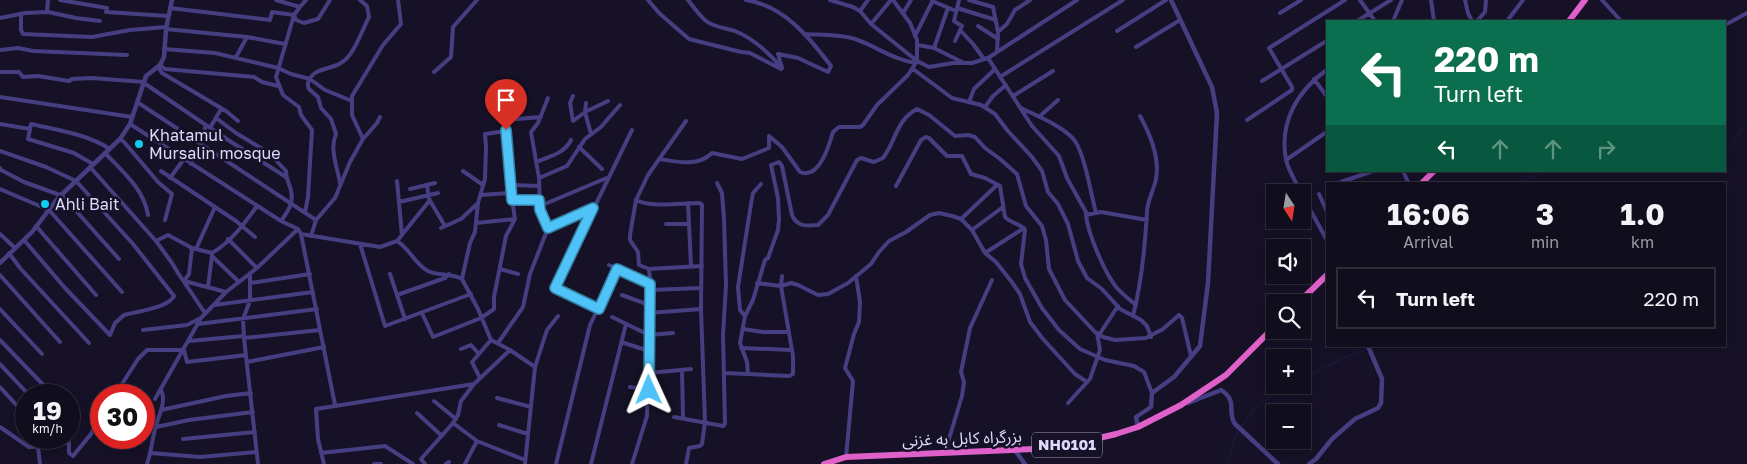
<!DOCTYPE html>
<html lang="en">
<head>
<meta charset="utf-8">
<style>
  body { margin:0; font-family:"Golos Text","Noto Sans Arabic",sans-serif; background:#1e1b29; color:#f1f3f6; height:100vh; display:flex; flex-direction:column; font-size:19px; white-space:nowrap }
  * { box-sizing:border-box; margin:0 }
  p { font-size:16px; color:#9c9ca3 }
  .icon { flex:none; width:28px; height:28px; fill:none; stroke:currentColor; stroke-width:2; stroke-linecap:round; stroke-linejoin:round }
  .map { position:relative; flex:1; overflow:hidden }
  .panel { position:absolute; left:1326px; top:182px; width:400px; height:165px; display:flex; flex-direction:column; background:#100d1c; border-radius:0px; box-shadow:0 2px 8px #0003,0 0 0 1px #302d3b }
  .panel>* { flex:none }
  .banner { position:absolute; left:1326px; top:20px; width:400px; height:152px; border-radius:0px; box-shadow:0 2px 8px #0003,0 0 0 1px #302d3b; background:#0b6e4f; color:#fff; overflow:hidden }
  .needle { width:32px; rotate:168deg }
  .fabs { position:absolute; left:1266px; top:184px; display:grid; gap:10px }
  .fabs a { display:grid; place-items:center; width:45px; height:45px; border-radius:0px; background:#100d1c; box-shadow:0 2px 8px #0003,0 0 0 1px #302d3b; font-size:25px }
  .speed { position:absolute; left:15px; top:384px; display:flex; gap:10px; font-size:25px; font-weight:700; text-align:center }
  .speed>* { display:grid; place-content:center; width:65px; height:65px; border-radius:50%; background:#100d1c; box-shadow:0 2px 8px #0003,0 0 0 1px #302d3b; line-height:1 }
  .speed small { font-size:12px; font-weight:400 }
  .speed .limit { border:8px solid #d22; background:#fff; color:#111 }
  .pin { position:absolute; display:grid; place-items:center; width:42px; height:42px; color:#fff; margin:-51px -21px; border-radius:50% 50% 50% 0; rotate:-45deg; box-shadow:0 0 5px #0007 }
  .pin .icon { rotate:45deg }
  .me { position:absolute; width:55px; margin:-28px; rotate:359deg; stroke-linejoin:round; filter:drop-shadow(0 0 4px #0008) }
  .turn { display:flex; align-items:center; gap:18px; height:105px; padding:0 25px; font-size:22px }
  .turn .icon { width:65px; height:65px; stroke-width:2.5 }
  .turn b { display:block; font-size:35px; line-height:42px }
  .lanes { display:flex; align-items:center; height:48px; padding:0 25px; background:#0003; justify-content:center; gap:25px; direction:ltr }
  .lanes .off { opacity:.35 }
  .eta { display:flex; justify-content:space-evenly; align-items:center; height:85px; text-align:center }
  .eta b { font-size:30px; font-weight:700; line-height:35px }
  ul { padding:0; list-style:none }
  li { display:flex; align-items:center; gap:15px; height:62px; margin:0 10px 8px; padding:0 15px; border:2px solid #302d3b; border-radius:0px }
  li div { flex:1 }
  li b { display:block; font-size:19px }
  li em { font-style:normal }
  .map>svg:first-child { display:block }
</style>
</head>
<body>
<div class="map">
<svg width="1747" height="464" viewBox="0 0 1747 464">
  <rect width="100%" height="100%" fill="#161126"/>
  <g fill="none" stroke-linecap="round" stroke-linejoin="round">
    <path stroke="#102147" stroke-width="1" d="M1725 152C1730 149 1741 130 1747 123
      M1515 184 1545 171
      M1302 378 1344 358 1374 346
      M1241 428 1256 406 1288 385
      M1227 464 1235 438 1239 431"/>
    <path stroke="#453f82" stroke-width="4" d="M60 0 107 8 106 12 168 16
      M276 0 300 7 294 15 276 77 283 95 299 107 301 115 312 130 308 197 305 212
      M648 0 659 13 689 39 741 52 750 53 781 69 782 68
      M688 0C693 6 699 15 706 21 714 27 725 28 735 31 753 38 768 52 781 67
      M746 0C784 6 809 37 831 66L828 72 798 58 778 54 782 68
      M893 0 910 23 917 40V61L929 67 953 63H972L988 58 1077 0
      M969 0 993 7 998 32
      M1360 0 1375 21
      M1431 0 1434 21
      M1465 0 1468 13 1472 21
      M1602 0 1621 21
      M932 1 956 11
      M300 7 306 0
      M170 8 270 20 272 12 294 15 296 20 304 23 318 19 330 0
      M957 8 996 20
      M860 11 868 0
      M47 12 48 0
      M903 13 911 0
      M1280 13 1301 0
      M21 14V30L23 34 92 37 130 30 166 27
      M0 18 25 13 48 12 76 18 100 21
      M1357 21 1391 0
      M1393 21 1402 0
      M1477 21 1485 12 1486 0
      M1507 21 1523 0
      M871 24 891 0
      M1725 25 1747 13
      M978 26 998 39
      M166 29 247 37 285 44
      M960 30 973 44 984 59
      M1117 31 1166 0
      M804 34C820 35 839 34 855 39 876 46 893 60 916 63
      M915 36 933 0
      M955 41 962 26 954 21 959 0
      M918 45 934 48 964 63
      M1136 47 1180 20
      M934 48 948 8
      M164 49 215 53 278 68 291 74 310 79 325 90 352 101
      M0 50 18 48 33 51 127 55
      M997 51 998 32 1007 24 1015 10 1030 0
      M236 57 247 37
      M988 58 1032 126 1059 156 1067 178 1087 214
      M160 65 165 69 254 77 262 82 278 86
      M158 67 162 73 226 111 238 121
      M913 69 952 98 981 105 995 114 1007 130 1032 157 1042 171 1048 192 1058 204 1068 224 1078 261 1087 278 1102 289 1120 309 1141 320 1147 326 1151 337
      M0 72H19L23 77 38 76 69 81 72 79 92 78 144 82
      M434 72 451 57 453 27 477 0
      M1000 77 1123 0
      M1314 79 1328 98
      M1262 81 1328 40
      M144 83 225 138 286 177
      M573 96 570 103 573 121 585 112 608 101
      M1013 96 1053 71
      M0 97 132 117
      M137 102 316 220
      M969 102 974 89 995 69
      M586 103 585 112 591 134
      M985 107 993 96 1006 85
      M1021 108C1037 116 1065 127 1075 141 1085 156 1091 194 1096 213
      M1039 117 1058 100
      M216 118 236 133 269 153 286 171C286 177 288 181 290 187 295 201 289 210 281 221
      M505 120 541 117
      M1247 120 1292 90V87L1269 48 1345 0
      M0 124 30 129 31 124C57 130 87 134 110 149
      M130 124 281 221 298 229 301 234 335 405
      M210 128 221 109
      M30 129 28 139 74 153 93 164
      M769 136 782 147 800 172C819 180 829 146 833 132L839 127H860L863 125 877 105 908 75 917 61 871 24 860 11 853 7 830 0
      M120 139 124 142 158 182 172 194 165 220
      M363 139 352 115V96L383 45 401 24 398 0
      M579 147 602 169
      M0 151 46 167 76 181 133 244 174 296C168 308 138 311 124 315L115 323 110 335 65 288 24 240
      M105 153C123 172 144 189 148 215
      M660 159C677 162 698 167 712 153L742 159 769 148V136
      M1286 160 1325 133
      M536 162C550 156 564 154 571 140
      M191 164 200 144 206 125
      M90 167 156 241 172 263 178 273 205 313
      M0 168 1 170 24 182 60 195
      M161 171 236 221 255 237
      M463 171 483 185
      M1403 171 1409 184
      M170 178 184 159
      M539 178 531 132 538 123 548 98
      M397 181 402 235
      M1341 182 1373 171
      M340 184C338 168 329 150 336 134L331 119 321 108 318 97 309 89C306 83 310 77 315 73 323 68 333 68 341 63 354 56 362 30 369 17L367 6 360 0
      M427 185 429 199 445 226
      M511 185 539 186
      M896 186 921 140 926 137 929 138 947 156H962L971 174 985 178 1000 186 1005 217C1010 223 1020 223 1025 230L1021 264 1025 278 1042 308 1059 330 1080 349 1105 360 1134 366 1144 372 1152 393
      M0 189 49 210 122 292
      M410 189 435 183
      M1301 192C1296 182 1289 172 1286 160 1279 122 1297 91 1328 69
      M61 194 119 259
      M1319 194 1328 214
      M481 195 511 193
      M1302 195 1328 242
      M512 200H539
      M636 200C652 208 681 203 700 203L702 205 701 309 705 422 702 444 700 446 689 448 686 464
      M399 202 438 193
      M688 203 691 266
      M540 206 609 177
      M961 219 997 185
      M476 223 515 219
      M666 224H689
      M36 226 96 295
      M441 228 461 219 478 203
      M548 228 593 208
      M972 230 1003 207
      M0 234 15 248
      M301 234 380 247 397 241C410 249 415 264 428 271 438 276 451 273 462 279L478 309 491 340 510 350 535 367
      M311 236 316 220 335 198 350 162 363 139 377 123 380 117
      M228 239 257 268
      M156 241 168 235 192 248 212 253C231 242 245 223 257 206
      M397 241 430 200
      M360 244 385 326 471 294
      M192 248 189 274 184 281 226 292
      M196 249 215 207
      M9 253 20 268 89 343
      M985 253 1024 228
      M212 256 239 282
      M609 265 650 284
      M500 269 518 274
      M649 269 702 266
      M250 273V301L243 319 244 338 258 464
      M390 274 405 319
      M0 275 60 342
      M462 279 470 243 475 232 478 203 485 179 486 147 485 134 506 131
      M250 283 310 274
      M757 283 781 286 791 283 798 285 818 295 828 294 848 283 871 264 879 252 889 241 906 232 930 215 939 213 952 216 961 219 972 230 985 253 996 262 1011 281 1020 294 1030 322 1043 339 1075 374 1087 382
      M208 287 212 255
      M650 290 701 288
      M397 295 445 278 449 274
      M622 295 649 305
      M214 305 313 292
      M1136 305C1129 299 1122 294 1116 287 1104 271 1088 234 1086 215L1101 212 1147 220
      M0 309 42 354
      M599 309 555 288 632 130
      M422 313 433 337 481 318 494 309V297L506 236 515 219 511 193 505 110
      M649 313 701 309
      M745 316 740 310 738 287 751 204 753 193 761 184
      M1133 316C1142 281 1145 248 1147 212 1147 201 1154 190 1156 179 1160 158 1150 134 1140 116
      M612 317 649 335 673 333
      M198 324 317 309
      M743 329 763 332H789
      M143 330 187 325 201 318
      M1099 335 1118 306
      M244 338 320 330
      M0 340 53 395
      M189 341 244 336
      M621 342 649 351
      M498 343 523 307 530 274 548 228 540 210 539 178 567 166 585 139 601 127 620 105
      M741 348 792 350
      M461 349 471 345 478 353
      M247 362 324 347
      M0 364 29 395
      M682 370 683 418
      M649 373 691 369
      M724 373 789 376 793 374V356L781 286 782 276
      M748 374 747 362 740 343 745 316 753 300 765 260 768 258 778 230 779 220 778 198 771 165 779 162 782 166 792 215C797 227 807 226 818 225L828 215 857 160 861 158 874 162 883 158C896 141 896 120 917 109L929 115 955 136 968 135 975 137 985 148 1000 159 1017 174 1026 206 1042 226 1046 240 1049 269 1065 300 1095 332 1103 337 1115 340 1146 338 1163 329 1179 315 1182 318 1191 356
      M480 378 472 362 491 340
      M0 387 20 409
      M630 387 649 390
      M115 395 138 359 147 350H184L187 362 246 355
      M497 398 531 407
      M155 399 201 318 226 292 257 268 298 229
      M434 401 456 419
      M1068 403 1090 379 1100 350 1097 333
      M161 410 226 396 251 393
      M417 413 442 436
      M674 417 723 426 725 424 723 335 726 285 724 219 722 193 717 183
      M453 423 477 441 525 460
      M499 425 528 434
      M0 427 29 447 54 446 69 442V453L73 456 91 434 101 416
      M156 427 189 420 253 412
      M183 439 255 432
      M38 447 40 464
      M945 452 962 396 964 382 961 372 970 328 992 280
      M151 453 200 457 257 452
      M321 453 385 446 413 464
      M846 457 853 381 845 368 854 334 859 322 860 302 856 276
      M147 464C151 452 152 441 155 429 158 416 167 402 161 390
      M324 464 318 439 316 409 474 384
      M374 464H381
      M425 464 421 459 453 423 458 415 461 401 474 384 510 350
      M446 464 449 462
      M465 464 477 441
      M525 464 535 367 547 330 558 316
      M556 464 590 325 617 269
      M591 464 626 324
      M632 464 647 416 650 278 649 269 639 265 638 252 630 240V235L636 200 648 175 686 121"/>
    <path stroke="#453f82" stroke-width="4.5" d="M0 263 32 232 58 198 120 139 130 124 146 76 160 65 164 57 166 29 172 0
      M1188 403 1221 390C1239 402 1226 410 1235 424L1278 464
      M1138 427 1136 417 1151 407 1152 393 1174 377 1200 346 1208 283 1217 113 1212 87 1171 0
      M1014 449 1025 464
      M1309 464 1316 459 1332 439 1355 419 1378 408 1381 403 1382 379 1368 346"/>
    <path stroke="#df60c9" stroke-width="6" d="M1569 21 1585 0
      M1421 184 1434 171
      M1299 302 1328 274
      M824 464 846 457 1057 448 1116 434 1138 427 1181 405 1226 375 1275 326"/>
  </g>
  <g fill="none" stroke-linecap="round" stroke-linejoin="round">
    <g stroke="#337fa1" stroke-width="12">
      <path id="route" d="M506 130 512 200H539L540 210 548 228 593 208 555 288 599 309 617 269 650 284 649 390"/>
    </g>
    <use href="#route" stroke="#4fc3f7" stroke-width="9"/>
  </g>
  <g fill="#10cef1" stroke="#161126" stroke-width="2">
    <circle cx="139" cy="144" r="5"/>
    <circle cx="45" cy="204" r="5"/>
  </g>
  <g text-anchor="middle" stroke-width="5" stroke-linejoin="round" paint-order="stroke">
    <rect fill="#161126" stroke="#a39dbc" stroke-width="1" x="1032" y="432.5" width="70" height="25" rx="4"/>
    <g font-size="15" font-weight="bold" fill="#dfd9fd">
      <text x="1067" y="450">NH0101</text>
    </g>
    <g font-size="16" fill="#dfd9fd" stroke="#161126" text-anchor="start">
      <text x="149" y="141">Khatamul<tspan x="149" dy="18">Mursalin mosque</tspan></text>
      <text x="55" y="210">Ahli Bait</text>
    </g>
    <g font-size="16" fill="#dfd9fd" stroke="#161126">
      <text transform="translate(962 438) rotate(-2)" y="6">بزرگراه کابل به غزنی</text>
    </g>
  </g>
</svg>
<div class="fabs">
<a><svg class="needle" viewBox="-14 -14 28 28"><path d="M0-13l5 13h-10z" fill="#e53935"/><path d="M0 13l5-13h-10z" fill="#9c9ca3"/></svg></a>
<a><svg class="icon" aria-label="sound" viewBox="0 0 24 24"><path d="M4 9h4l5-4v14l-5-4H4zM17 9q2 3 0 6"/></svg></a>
<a><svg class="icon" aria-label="search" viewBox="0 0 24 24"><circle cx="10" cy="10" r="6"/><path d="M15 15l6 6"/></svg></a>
<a>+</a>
<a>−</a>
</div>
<div class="speed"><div>19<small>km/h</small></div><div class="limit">30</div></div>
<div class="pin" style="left:506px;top:130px;background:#d93025"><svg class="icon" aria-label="arrive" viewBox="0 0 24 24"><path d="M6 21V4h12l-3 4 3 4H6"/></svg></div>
<svg class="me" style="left:649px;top:390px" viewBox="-20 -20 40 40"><path d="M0-17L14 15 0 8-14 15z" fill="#4fc3f7" stroke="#fff" stroke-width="4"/></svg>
<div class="banner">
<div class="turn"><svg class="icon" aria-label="left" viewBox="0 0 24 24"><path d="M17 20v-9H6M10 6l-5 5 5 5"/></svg><div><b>220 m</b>Turn left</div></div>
<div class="lanes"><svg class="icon" aria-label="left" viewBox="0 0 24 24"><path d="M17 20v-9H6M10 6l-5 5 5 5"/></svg><svg class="icon off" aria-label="ahead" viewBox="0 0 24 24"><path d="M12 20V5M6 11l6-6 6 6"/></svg><svg class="icon off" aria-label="ahead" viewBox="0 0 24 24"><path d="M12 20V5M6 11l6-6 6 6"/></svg><svg class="icon off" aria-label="right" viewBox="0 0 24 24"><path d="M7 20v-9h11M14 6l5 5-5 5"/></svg></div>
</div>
<section class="panel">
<div class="eta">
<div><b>16:06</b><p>Arrival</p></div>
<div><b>3</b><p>min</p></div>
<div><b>1.0</b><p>km</p></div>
</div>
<ul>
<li><svg class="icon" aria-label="left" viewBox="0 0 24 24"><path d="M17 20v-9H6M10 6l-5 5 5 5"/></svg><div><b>Turn left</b></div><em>220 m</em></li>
</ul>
</section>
</div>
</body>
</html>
